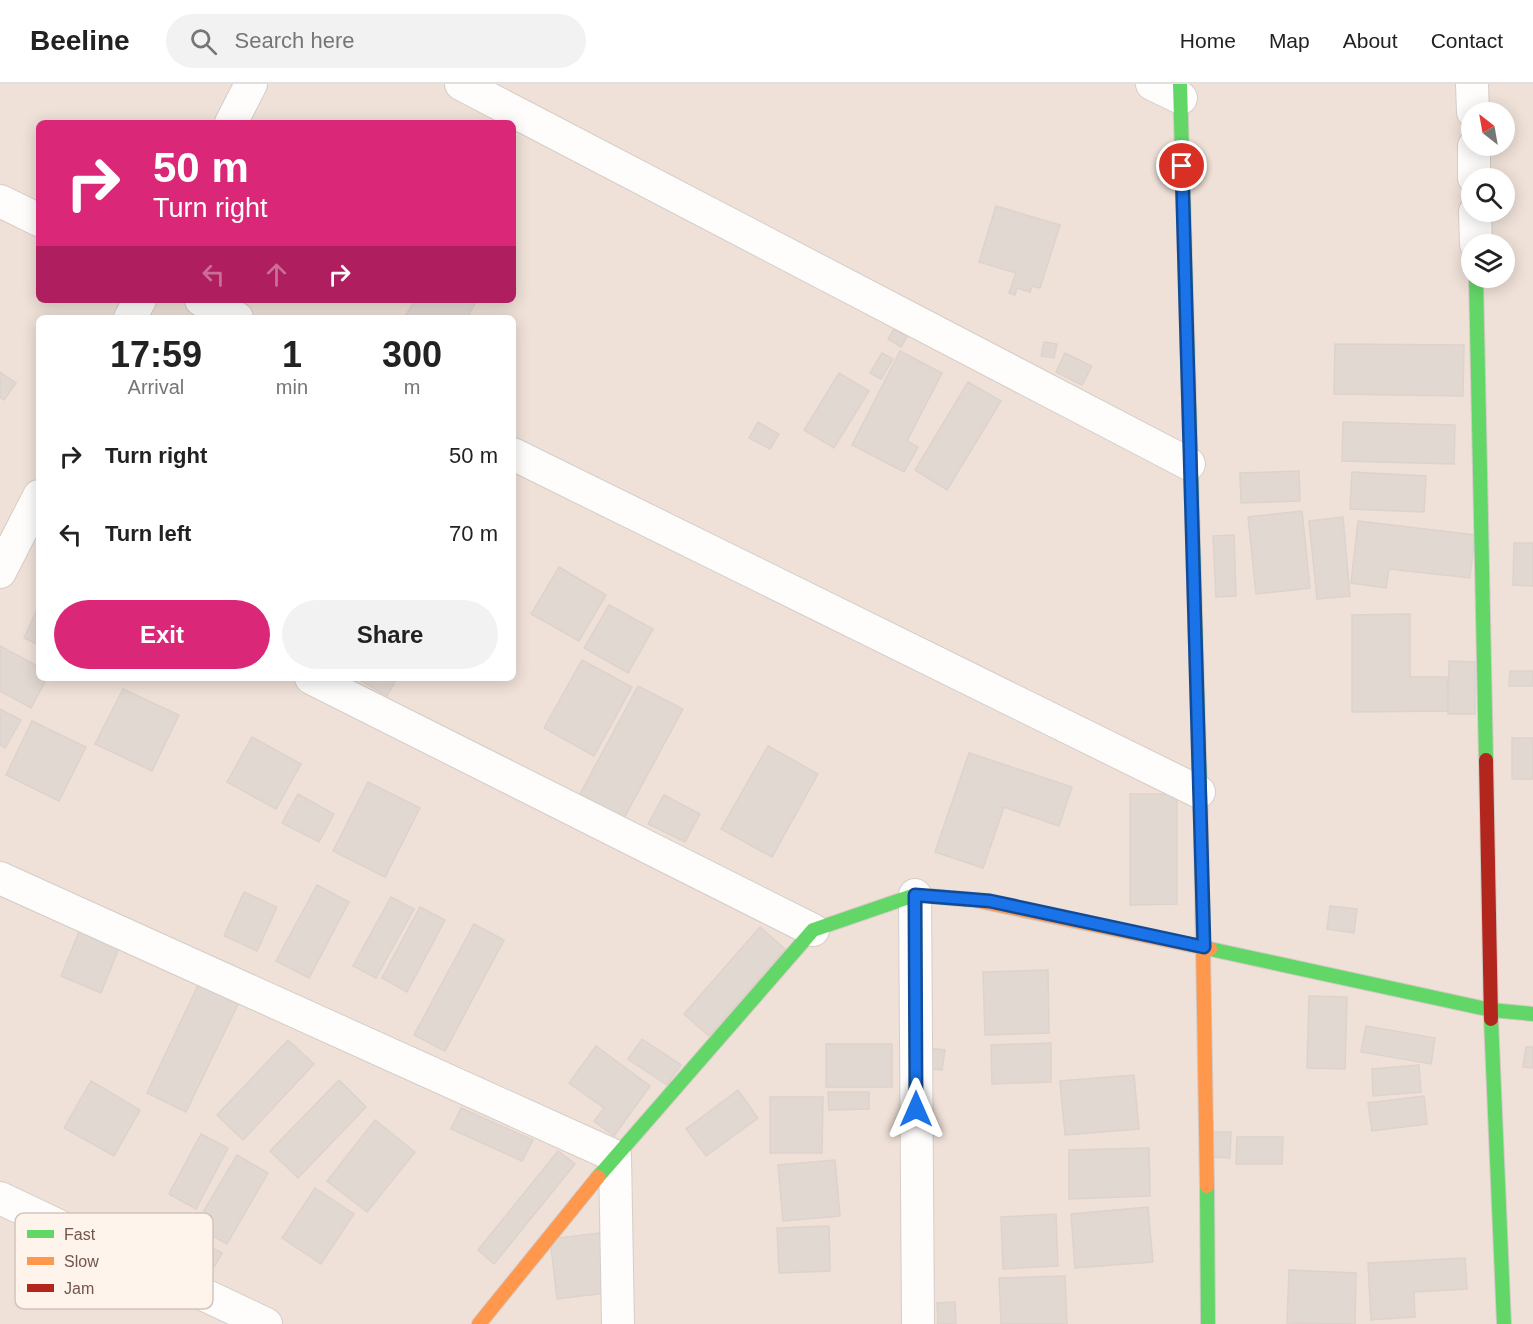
<!DOCTYPE html>
<html lang="en">
<head>
<meta charset="utf-8">
<style>
  body { margin:0; font-family:Helvetica,sans-serif; background:#f2f2f2; color:#222; height:100vh; display:flex; flex-direction:column; font-size:22px; white-space:nowrap }
  * { box-sizing:border-box; margin:0 }
  p { font-size:20px; color:#767676 }
  .icon { flex:none; width:33px; height:33px; fill:none; stroke:currentColor; stroke-width:2; stroke-linecap:round; stroke-linejoin:round }
  .map { position:relative; flex:1; overflow:hidden }
  .drawer { position:absolute; left:36px; top:231px; width:480px; height:366px; display:flex; flex-direction:column; background:#fff; border-radius:9px; box-shadow:0 3px 15px #0003 }
  .drawer>* { flex:none }
  .guide { position:absolute; left:36px; top:36px; width:480px; height:183px; border-radius:9px; box-shadow:0 3px 15px #0003; background:#db2777; color:#fff; overflow:hidden }
  .needle { width:39px; rotate:329deg }
  .tools { position:absolute; left:1461px; top:18px; display:grid; gap:12px }
  .tools a { display:grid; place-items:center; width:54px; height:54px; border-radius:50%; background:#fff; box-shadow:0 3px 15px #0003; font-size:30px }
  .pin { position:absolute; display:grid; place-items:center; width:51px; height:51px; color:#fff; margin:-26px; border:3px solid #fff; border-radius:50%; box-shadow:0 2px 6px #0007 }
  .me { position:absolute; width:66px; margin:-33px; rotate:0deg; stroke-linejoin:round; filter:drop-shadow(0 0 4px #0008) }
  .turn { display:flex; align-items:center; gap:21px; height:126px; padding:0 18px; font-size:27px }
  .turn .icon { width:78px; height:78px; stroke-width:2.5 }
  .turn b { display:block; font-size:42px; line-height:51px }
  .lanes { display:flex; align-items:center; height:57px; padding:0 18px; background:#0003; justify-content:center; gap:30px; direction:ltr }
  .lanes .off { opacity:.35 }
  .eta { display:flex; justify-content:space-evenly; align-items:center; height:102px; text-align:center }
  .eta b { font-size:36px; font-weight:800; line-height:42px }
  .cta { display:flex; gap:12px; margin-top:auto; padding:12px 18px }
  .cta a { flex:1; height:69px; border-radius:36px; background:#db2777; color:#fff; font-size:24px; font-weight:800; line-height:69px; text-align:center }
  .cta a+a { background:#f2f2f2; color:#222 }
  ul { padding:0; list-style:none }
  li { display:flex; align-items:center; gap:18px; height:78px; padding:0 18px }
  li div { flex:1 }
  li b { display:block; font-size:22px }
  li em { font-style:normal }
  header { display:flex; align-items:center; gap:36px; box-sizing:border-box; height:84px; padding:0 30px; background:#fff; border-bottom:2px solid #e0e0e0 }
  header strong { font-size:28px }
  nav { display:flex; gap:33px; margin-inline-start:auto; font-size:21px }
  .search { width:420px; height:54px; background:#f2f2f2; display:flex; align-items:center; gap:15px; box-sizing:border-box; padding:0 21px; border-radius:33px; color:#767676; font-size:22px }
  .map>svg:first-child { display:block }
</style>
</head>
<body>
<header>
<strong>Beeline</strong>
<div class="search"><svg class="icon" aria-label="search" viewBox="0 0 24 24"><circle cx="10" cy="10" r="6"/><path d="M15 15l6 6"/></svg>Search here</div>
<nav><a>Home</a><a>Map</a><a>About</a><a>Contact</a></nav>
</header>
<div class="map">
<svg width="1533" height="1240" viewBox="0 0 1533 1240">
  <rect width="100%" height="100%" fill="#f6f0ea"/>
  <path fill="#efe1d8" fill-rule="evenodd" d="M0 0H1533V1240H0ZM1472 28H1504V62H1472ZM39 39H513V216H39ZM1472 94H1504V128H1472ZM1472 160H1504V194H1472ZM39 234H513V594H39Z"/>
  <path fill="#e2d8d2" stroke="#ded2cc" stroke-width="1.5" d="M996 122 1060 141 1040 204 1032 202 1030 208 1017 204 1015 211 1009 209 1016 189 979 178Z
    M415 216H477L467 234H412L406 231Z
    M894 245 907 253 901 263 888 255Z
    M1044 258 1057 260 1054 274 1041 272Z
    M1335 260 1464 261 1463 312 1334 310Z
    M900 267 942 289 907 357 918 363 904 388 852 361Z
    M882 269 893 275 881 295 870 289Z
    M1065 269 1092 282 1082 301 1056 288Z
    M0 288 16 299 4 316 0 313Z
    M839 289 869 307 834 364 804 346Z
    M968 298 1001 317 947 406 915 386Z
    M758 338 779 350 770 365 749 354Z
    M1343 338 1455 341 1454 380 1342 377Z
    M1299 387 1300 417 1241 419 1240 389Z
    M1352 388 1426 392 1424 428 1350 425Z
    M1302 427 1310 504 1256 510 1248 433Z
    M1343 433 1350 512 1317 515 1309 437Z
    M1358 437 1475 451 1470 494 1389 485 1386 504 1351 499Z
    M1234 451 1236 512 1216 513 1213 452Z
    M1514 459H1533V502L1513 501Z
    M559 483 606 511 579 557 531 530Z
    M39 521V561L24 554Z
    M609 521 653 545 628 589 584 564Z
    M1410 530V593H1447L1448 627 1352 628V531Z
    M0 562 39 583V594H47L31 624 0 607Z
    M582 576 632 603 594 672 544 644Z
    M1449 577 1475 578V630H1448Z
    M1510 587H1533V602H1509Z
    M356 594H397L387 612Z
    M638 602 683 625 624 734 580 710Z
    M123 605 179 631 152 687 95 660Z
    M0 625 21 636 5 664 0 661Z
    M32 637 86 663 59 717 6 691Z
    M252 653 301 680 276 725 227 698Z
    M1512 654H1533V695H1512Z
    M768 662 818 690 772 773 721 745Z
    M969 669 1072 703 1059 742 1004 723 983 784 935 768Z
    M368 698 420 724 385 793 333 767Z
    M298 710 334 730 319 758 282 739Z
    M1130 710H1177V820L1130 821Z
    M664 711 700 730 685 758 648 740Z
    M317 801 349 818 309 894 276 877Z
    M244 808 277 823 257 867 224 852Z
    M391 813 414 825 376 894 353 882Z
    M1330 822 1357 825 1354 849 1327 845Z
    M420 823 445 836 407 908 382 894Z
    M474 840 504 856 445 967 414 951Z
    M81 843 121 859 101 909 61 892Z
    M760 843 785 865 709 952 684 930Z
    M1048 886 1049 949 985 951 983 888Z
    M200 897 240 916 186 1028 147 1009Z
    M1309 912 1347 913 1345 985 1307 984Z
    M1366 942 1435 954 1431 980 1361 968Z
    M642 955 681 981 667 1001 628 975Z
    M288 956 314 980 243 1056 217 1031Z
    M1051 959V998L992 1000 991 961Z
    M826 960H892V1003H826Z
    M596 962 650 1002 614 1052 594 1037 604 1024 569 999Z
    M1526 963H1533V984L1523 983Z
    M926 964 945 966 942 986 923 984Z
    M1419 981 1421 1008 1373 1012 1372 985Z
    M1134 991 1139 1045 1065 1051 1060 997Z
    M339 996 366 1023 298 1094 270 1067Z
    M91 997 140 1026 114 1072 64 1044Z
    M738 1006 758 1034 706 1072 686 1045Z
    M828 1008H869V1025L829 1026Z
    M1424 1012 1427 1040 1372 1047 1368 1019Z
    M770 1013H823L822 1069H770Z
    M461 1024 533 1056 522 1077 451 1045Z
    M375 1036 415 1068 367 1128 327 1097Z
    M1212 1048H1231L1230 1074 1212 1073Z
    M201 1050 228 1064 196 1125 169 1110Z
    M1237 1053H1283L1282 1080H1236Z
    M1149 1064 1150 1112 1069 1115V1066Z
    M558 1067 575 1080 494 1180 478 1166Z
    M237 1071 268 1089 227 1160 195 1142Z
    M835 1076 840 1132 783 1137 778 1081Z
    M315 1104 354 1130 321 1180 282 1154Z
    M1148 1123 1153 1178 1075 1184 1071 1130Z
    M1056 1130 1058 1182 1003 1185 1001 1133Z
    M829 1142 830 1187 779 1189 777 1144Z
    M600 1149 606 1209 557 1215 550 1155Z
    M193 1153 222 1169 214 1183 185 1168Z
    M1465 1174 1467 1205 1414 1208 1415 1233 1371 1236 1368 1179Z
    M1289 1186 1356 1189 1355 1240 1287 1239Z
    M1065 1192 1067 1240H1001L999 1194Z
    M955 1218 956 1240H938L937 1219Z"/>
  <g fill="none" stroke-linecap="round" stroke-linejoin="round">
    <g stroke="#d5cdc8" stroke-width="34">
      <path id="street" d="M461 0 1189 380
        M1152 0 1181 14
        M1472 0 1473 28
        M231 39 251 0
        M1474 62V94
        M0 117 39 136
        M1475 128 1476 160
        M201 216 237 234
        M130 234 140 216
        M513 370 1199 708
        M0 488 39 412
        M311 594 813 846
        M0 794 615 1072 618 1240
        M915 811 918 1240
        M0 1114 266 1240"/>
    </g>
    <g stroke="#d4cbc6" stroke-width="16">
      <path id="fast" d="M1180 0 1201 743
        M1476 194 1486 676
        M1210 865 1491 926 1533 930
        M1491 935 1504 1240
        M598 1093 813 846 915 811 974 816
        M1207 1102 1208 1240"/>
    </g>
    <g stroke="#d4cbc6" stroke-width="16">
      <path id="slow" d="M1201 743 1207 1102
        M974 816 1210 865
        M479 1240 598 1093"/>
    </g>
    <g stroke="#d4cbc6" stroke-width="16">
      <path id="jam" d="M1486 676 1491 935"/>
    </g>
    <use href="#street" stroke="#fefdfc" stroke-width="32"/>
    <use href="#fast" stroke="#63d668" stroke-width="14"/>
    <use href="#slow" stroke="#ff974d" stroke-width="14"/>
    <use href="#jam" stroke="#b3261e" stroke-width="14"/>
  </g>
  <g fill="none" stroke-linecap="round" stroke-linejoin="round">
    <g stroke="#114b97" stroke-width="15">
      <path id="route" d="M916 1025 915 811 990 817 1204 863 1182 82"/>
    </g>
    <use href="#route" stroke="#1a73e8" stroke-width="10"/>
  </g>
  <rect x="15" y="1129" width="198" height="96" rx="9" fill="#fef4eb" stroke="#d4c4bb" stroke-width="1.5"/>
  <rect x="27" y="1146" width="27" height="8" fill="#63d668"/>
  <rect x="27" y="1173" width="27" height="8" fill="#ff974d"/>
  <rect x="27" y="1200" width="27" height="8" fill="#b3261e"/>
  <g font-size="16" fill="#72554c">
    <text x="64" y="1156">Fast</text>
    <text x="64" y="1183">Slow</text>
    <text x="64" y="1210">Jam</text>
  </g>
</svg>
<div class="tools">
<a><svg class="needle" viewBox="-14 -14 28 28"><path d="M0-13l5 13h-10z" fill="#e53935"/><path d="M0 13l5-13h-10z" fill="#767676"/></svg></a>
<a><svg class="icon" aria-label="search" viewBox="0 0 24 24"><circle cx="10" cy="10" r="6"/><path d="M15 15l6 6"/></svg></a>
<a><svg class="icon" aria-label="layers" viewBox="0 0 24 24"><path d="M12 4l9 5-9 5-9-5zM3 14l9 5 9-5"/></svg></a>
</div>
<div class="pin" style="left:1182px;top:82px;background:#d93025"><svg class="icon" aria-label="arrive" viewBox="0 0 24 24"><path d="M6 21V4h12l-3 4 3 4H6"/></svg></div>
<svg class="me" style="left:916px;top:1025px" viewBox="-20 -20 40 40"><path d="M0-17L14 15 0 8-14 15z" fill="#1a73e8" stroke="#fff" stroke-width="4"/></svg>
<div class="guide">
<div class="turn"><svg class="icon" aria-label="right" viewBox="0 0 24 24"><path d="M7 20v-9h11M14 6l5 5-5 5"/></svg><div><b>50 m</b>Turn right</div></div>
<div class="lanes"><svg class="icon off" aria-label="left" viewBox="0 0 24 24"><path d="M17 20v-9H6M10 6l-5 5 5 5"/></svg><svg class="icon off" aria-label="ahead" viewBox="0 0 24 24"><path d="M12 20V5M6 11l6-6 6 6"/></svg><svg class="icon" aria-label="right" viewBox="0 0 24 24"><path d="M7 20v-9h11M14 6l5 5-5 5"/></svg></div>
</div>
<section class="drawer">
<div class="eta">
<div><b>17:59</b><p>Arrival</p></div>
<div><b>1</b><p>min</p></div>
<div><b>300</b><p>m</p></div>
</div>
<ul>
<li><svg class="icon" aria-label="right" viewBox="0 0 24 24"><path d="M7 20v-9h11M14 6l5 5-5 5"/></svg><div><b>Turn right</b></div><em>50 m</em></li>
<li><svg class="icon" aria-label="left" viewBox="0 0 24 24"><path d="M17 20v-9H6M10 6l-5 5 5 5"/></svg><div><b>Turn left</b></div><em>70 m</em></li>
</ul>
<div class="cta"><a>Exit</a><a>Share</a></div>
</section>
</div>
</body>
</html>
